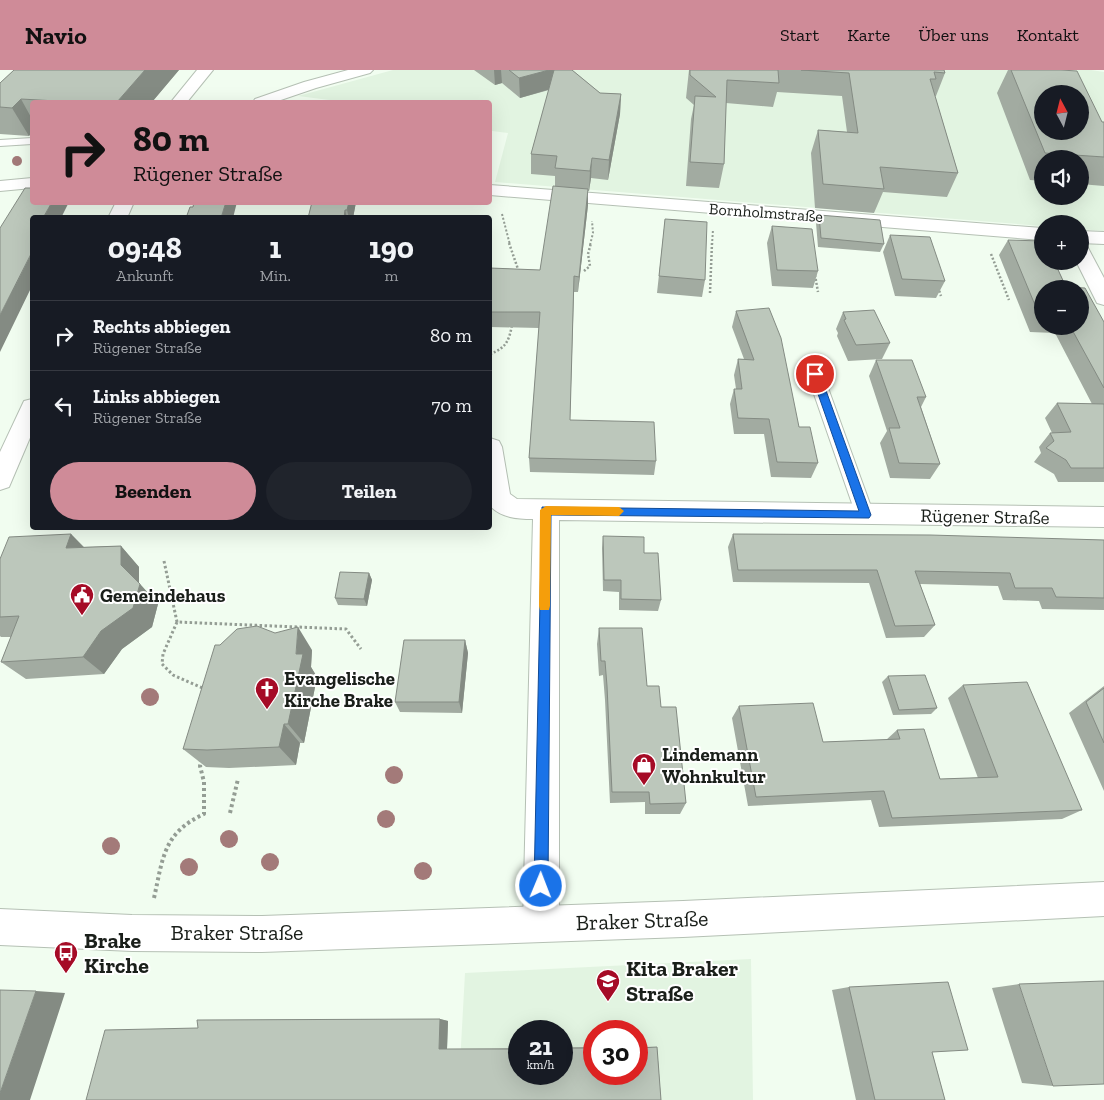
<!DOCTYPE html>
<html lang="de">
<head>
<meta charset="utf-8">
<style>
  body { margin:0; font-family:"Zilla Slab",serif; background:#20242c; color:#f1f3f6; height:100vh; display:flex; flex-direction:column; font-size:19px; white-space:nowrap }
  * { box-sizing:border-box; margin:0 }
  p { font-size:16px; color:#9ea1a6 }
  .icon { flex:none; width:28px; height:28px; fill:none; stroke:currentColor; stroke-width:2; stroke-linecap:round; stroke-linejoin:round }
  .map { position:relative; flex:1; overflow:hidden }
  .panel { position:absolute; left:30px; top:145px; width:462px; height:315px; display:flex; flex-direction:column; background:#171b24; border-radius:5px; box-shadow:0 5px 20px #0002 }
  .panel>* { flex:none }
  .guide { position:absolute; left:30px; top:30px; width:462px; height:105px; border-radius:5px; box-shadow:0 5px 20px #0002; background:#cf8b98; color:#111; overflow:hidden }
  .needle { width:32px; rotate:353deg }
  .tools { position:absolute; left:1034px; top:15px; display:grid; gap:10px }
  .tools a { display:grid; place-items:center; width:55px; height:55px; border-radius:50%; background:#171b24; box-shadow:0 5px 20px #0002; font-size:25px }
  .speed { position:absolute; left:508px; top:950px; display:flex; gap:10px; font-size:25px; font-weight:700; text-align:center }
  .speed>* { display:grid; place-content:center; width:65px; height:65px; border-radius:50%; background:#171b24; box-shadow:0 5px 20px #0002; line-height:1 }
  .speed small { font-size:12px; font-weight:400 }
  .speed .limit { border:8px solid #d22; background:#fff; color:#111 }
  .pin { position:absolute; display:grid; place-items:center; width:42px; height:42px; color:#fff; margin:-21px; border:2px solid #fff; border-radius:50%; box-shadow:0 1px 5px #0007 }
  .me { position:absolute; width:55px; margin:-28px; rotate:1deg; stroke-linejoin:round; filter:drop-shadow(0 0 4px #0008) }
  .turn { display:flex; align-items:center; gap:18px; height:105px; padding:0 20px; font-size:22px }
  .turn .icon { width:65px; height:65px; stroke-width:2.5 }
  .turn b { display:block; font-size:35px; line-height:42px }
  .eta { display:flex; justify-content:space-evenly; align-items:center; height:85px; text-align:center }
  .eta b { font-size:30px; font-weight:800; line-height:35px }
  .action { display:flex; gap:10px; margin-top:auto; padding:10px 20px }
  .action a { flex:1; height:58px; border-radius:30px; background:#cf8b98; color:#111; font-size:20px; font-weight:800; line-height:58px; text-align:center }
  .action a+a { background:#20242c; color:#f1f3f6 }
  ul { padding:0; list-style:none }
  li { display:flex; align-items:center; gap:15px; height:70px; padding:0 20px; border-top:1px solid #363941 }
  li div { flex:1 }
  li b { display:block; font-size:19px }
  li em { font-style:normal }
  header { display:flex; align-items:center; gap:30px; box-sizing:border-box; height:70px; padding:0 25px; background:#cf8b98; color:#111 }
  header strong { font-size:24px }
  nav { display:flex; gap:28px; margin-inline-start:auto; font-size:18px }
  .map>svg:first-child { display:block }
</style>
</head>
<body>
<header>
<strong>Navio</strong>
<nav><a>Start</a><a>Karte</a><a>Über uns</a><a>Kontakt</a></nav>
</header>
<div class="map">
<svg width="1104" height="1030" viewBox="0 0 1104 1030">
  <rect width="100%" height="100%" fill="#f1fdf0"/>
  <path fill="#e2f4e1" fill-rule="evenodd" d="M393 0H1091L1104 2V161L1080 159V154H1042V156L495 112 508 63 492 61 490 58V32H345L298 26ZM1042 24H1080V61H1042ZM1042 89H1080V126H1042Z
    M751 889 753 1030H458L465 903ZM519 961H561V1004H519ZM594 961H636V1004H594Z"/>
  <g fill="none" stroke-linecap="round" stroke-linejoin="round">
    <g stroke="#b5c0b4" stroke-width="2">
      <path id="service" d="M32 68V74L0 76V70Z
        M815 299 820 300 823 304 874 445 871 450 865 452 859 450 856 445 807 304 810 300Z"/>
    </g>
    <g stroke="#b5c0b4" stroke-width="2">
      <path id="minor" d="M197 0H213L187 32H171Z
        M348 0H373L370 3 316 18 275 32H253L255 29 304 12Z
        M32 108V118L0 121V111Z
        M490 115 1042 158V170L490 125Z
        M116 132H134L127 148H108Z
        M1080 161 1104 162V174L1080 173Z
        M1080 174 1087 176 1104 208V235L1097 233 1076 191H1080Z
        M32 329V363L9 417 0 420V382L24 331Z
        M490 368 499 371 502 377 510 424 517 429 1104 437V457L559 450V854L554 867 541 872 528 867 523 854 533 449C517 449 502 448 490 436Z"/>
    </g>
    <g stroke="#b5c0b4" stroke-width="2">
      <path id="secondary" d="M1104 812V846L683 867 262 882 132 881 0 875V839L132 845 262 846 683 831Z"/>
    </g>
    <path stroke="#949d94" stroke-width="2" stroke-dasharray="2 2" stroke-linecap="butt" d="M502 144 510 175
      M590 175 593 163 592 151
      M712 175 713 159"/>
    <path stroke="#949d94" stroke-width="2.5" stroke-dasharray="2 2" stroke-linecap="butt" d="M509 173 519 202
      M991 184 1009 230
      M584 201 590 196 588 184 591 173
      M815 205 818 222
      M938 217 941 226
      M710 223 712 173
      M490 284C506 278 509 271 512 255"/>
    <path stroke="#949d94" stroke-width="3" stroke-dasharray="2.5 2.5" stroke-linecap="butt" d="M164 491 177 552 346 559 361 579
      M177 552 163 584 162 594 173 605 205 619"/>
    <path stroke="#949d94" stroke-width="4" stroke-dasharray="3 3" stroke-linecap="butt" d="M230 743 238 709
      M154 828C163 788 163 763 204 744V712L200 696 201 689"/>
    <use href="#service" fill="#fff" fill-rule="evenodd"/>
    <use href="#minor" fill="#fff" fill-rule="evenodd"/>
    <use href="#secondary" fill="#fff" fill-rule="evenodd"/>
  </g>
  <g fill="#a37a79">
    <circle cx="17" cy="91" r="5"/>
    <circle cx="150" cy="627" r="9"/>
    <circle cx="394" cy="705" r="9"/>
    <circle cx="386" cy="749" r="9"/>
    <circle cx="229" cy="769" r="9"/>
    <circle cx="111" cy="776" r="9"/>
    <circle cx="270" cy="792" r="9"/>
    <circle cx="189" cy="797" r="9"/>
    <circle cx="423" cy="801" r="9"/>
  </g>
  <path fill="#a2aba1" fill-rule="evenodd" d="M14 0H179L152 32H32V62L29 66 0 64V13Z
    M474 0H572L600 23 621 24 620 44 608 110 591 108 589 121H588V135L578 222H574L570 350 656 391 654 405 530 402 529 388 539 258 490 257V198L540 200 555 116V106L531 104V84L549 20 520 28 502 13 495 15Z
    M689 0H944L945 3 936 26H935L958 103 947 127 883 122 874 143 815 138 811 83 818 60 847 62 842 26 777 22 773 37 726 33 724 94 719 118 686 116 691 49 694 35 686 28Z
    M1008 0H1061L1102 52H1104V116L1080 114V89H1042V111L1030 110 997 23Z
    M356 132 353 148H308Z
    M819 145 884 174 880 182 818 177 816 153Z
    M665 149 705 210 702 227 657 223Z
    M772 156 818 201 813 218 772 216 767 173Z
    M890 165 945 211 936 228 895 226 883 182Z
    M1008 170 1066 217 1104 252V412H1058L1054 404 1034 392 1041 383 1039 377 1050 363H1052L1045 348 1057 333 1092 334 1055 263 1030 262 999 185ZM1042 219 1080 256H1042Z
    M736 241 799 357 818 393 811 408 771 407 764 364H734L730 334 734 319H736L734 305 738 289H744L732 257Z
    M843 242 890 273 882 289 848 291 837 266 838 263 836 259Z
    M876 290 926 327 921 337 940 394 930 409 890 408 880 373 887 361 869 306Z
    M71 464 84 477 121 476 139 497V513L158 534 152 557 122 579 104 604 26 609 1 592 11 567H1L0 566V489Z
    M733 464 1104 470V540L1042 539 1039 531 1003 530 998 516 920 514 935 555 924 567 886 568 869 513 733 512 728 477Z
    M603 466 644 483 661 530 658 541 619 540V522L603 521 602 478Z
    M369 503 372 510 367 536 338 535 335 528Z
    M599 558 647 616 661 637 686 733 680 744H645V732L610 733 605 630 603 605 599 606 597 574Z
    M465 570 468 583 462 643 400 642 395 632Z
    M312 580 311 597 317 607 304 673H300L296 695 229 698 206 697 183 679Z
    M888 606 937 638 931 644 893 645 882 612Z
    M963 615 1082 740 1062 749 879 757 871 730 748 736 732 648 739 636 823 672 886 670 897 660 940 709 978 708 948 628Z
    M1104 616V721L1069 643Z
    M1019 914 1053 1016 1022 1013 992 918Z
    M849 917 932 982 945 1030H856L832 920Z
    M440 949 448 951 447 979 519 978V1004H561V978L594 977V1004H636V977H657L661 1030 198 958Z"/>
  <path fill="#848b83" d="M145 0H179L152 32H117Z
    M494 0H501L502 13 495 15Z
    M549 0H554V18L520 28 519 8Z
    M621 24 620 44 608 110 609 90Z
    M21 29 32 49V62L29 66 12 38Z
    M592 88 591 108 589 121 590 101Z
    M588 119V135L578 222 579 207Z
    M52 132H69L61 148H43Z
    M226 132H237L233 148H221Z
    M349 132H356L353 148H349L347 140Z
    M345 140 347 148H344Z
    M32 182V216L0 282V245Z
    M71 464 91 485 66 478Z
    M121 476 139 497V515L121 495Z
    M369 503 372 510 367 536 364 529Z
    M140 514 158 534 152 557 122 579 104 604 83 587 101 561Z
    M298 557 312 580 311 597 317 607 304 673 288 654 296 584Z
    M465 570 468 583 462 643 459 632Z
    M284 654 300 673 296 695 279 677Z
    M36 921 65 923 30 1030H0V1023Z
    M440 949 448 951 447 979H439Z"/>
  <path fill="#bcc7bb" stroke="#848b83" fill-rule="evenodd" d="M14 0H145L117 32H74L21 29 12 38 0 37V13Z
    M509 0H549L519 8Z
    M554 0H572L600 23 621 24 609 90 592 88 590 101 555 98 557 86 531 84Z
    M690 0H778L779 13 727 10 724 94 690 92 695 26 716 27 690 5Z
    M801 0H944L945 3 934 2 936 9H930L958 103 880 97 884 119 823 114 818 60 858 63 849 3Z
    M1011 0H1061L1077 1 1102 52H1104V87L1045 83ZM1042 24H1080V61H1042Z
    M553 116 588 119 579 207 574 206 570 350 654 352 656 391 529 388 540 242H490V198L540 200Z
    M25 118H32V132H52L43 148H32V182L0 245V158Z
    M194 132H226L221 148H186L190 137H193Z
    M312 132H349L347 140H345L344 148H308Z
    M819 145 880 150 884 174 821 168Z
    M665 149 707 152 705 210 659 206Z
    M772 156 812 159 818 201 777 200Z
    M890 165 930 167 945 211 902 209Z
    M1008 170 1042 171V191H1054L1066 217 1085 218 1104 252V318L1070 256H1080V219H1042V247H1040Z
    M769 238 781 268 799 357H810L818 393 777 392 769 349 738 348 734 319H742L738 289 754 290 736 241Z
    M874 240 890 273 856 275 844 250 846 249 843 242Z
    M876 290H912L926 327H917L940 394 899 393 889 358H900Z
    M1057 333 1104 334V398H1071L1066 390 1046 378 1054 371 1050 363 1071 362Z
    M71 464 66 478 121 476V495L140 514 133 538 101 561 83 587 1 592 19 546 0 547V489L9 467Z
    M733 464 930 465 1104 470V528L1056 527 1052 518H1015L1010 503 915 501 935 555 895 556 877 500H738Z
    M603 466 644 467V483H658L661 530 621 529V510H604Z
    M340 502 369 503 364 529 335 528Z
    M257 556 275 563 298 557 296 584H303L288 654H284L279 677 207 680 183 679 215 575H220L237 559Z
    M599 558H642L647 616H659L661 637H676L686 733 650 734 649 722H612L607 616 605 591H601Z
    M404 570H465L459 632H395Z
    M925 605 937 638 899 640 888 606Z
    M1027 612 1082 740 892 748 884 721 756 727 739 636 813 633 823 672 900 669 897 660 924 659 940 709 998 707 963 615Z
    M1104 618V673L1086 632Z
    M1104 911V1014L1053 1016 1019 914Z
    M948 912 968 980 932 982 945 1030H875L849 917Z
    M0 920 36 921 0 1023Z
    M440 949 439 979H519V1004H561V978H594V1004H636V978L657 977 661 1030H86L105 960 198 958 197 950Z"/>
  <path fill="#1a73e8" stroke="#114b97" d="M812 301H815L820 304 871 445 869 448 551 445 548 816 546 821 541 823 536 821 534 816 542 437 859 441 811 304Z"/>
  <path fill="#f59e0b" d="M546 436 619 437 624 441 619 446 551 445 550 536 549 540H540L539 536 540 440Z"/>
  <defs>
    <g id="civic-pin" transform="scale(1.25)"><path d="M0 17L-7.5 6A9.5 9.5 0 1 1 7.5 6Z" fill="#a50b26" stroke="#fff"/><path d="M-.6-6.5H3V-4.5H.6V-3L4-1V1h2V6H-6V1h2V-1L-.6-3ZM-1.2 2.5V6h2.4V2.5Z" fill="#fff"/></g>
    <g id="church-pin" transform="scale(1.25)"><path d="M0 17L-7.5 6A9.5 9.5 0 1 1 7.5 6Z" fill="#a50b26" stroke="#fff"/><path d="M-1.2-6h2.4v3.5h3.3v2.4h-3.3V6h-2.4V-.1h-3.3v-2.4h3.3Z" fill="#fff"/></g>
    <g id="shop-pin" transform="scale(1.25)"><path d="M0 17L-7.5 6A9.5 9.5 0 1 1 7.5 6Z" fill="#a50b26" stroke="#fff"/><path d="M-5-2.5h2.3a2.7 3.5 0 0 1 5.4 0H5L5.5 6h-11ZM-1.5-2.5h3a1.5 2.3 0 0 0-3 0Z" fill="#fff"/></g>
    <g id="bus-pin" transform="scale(1.25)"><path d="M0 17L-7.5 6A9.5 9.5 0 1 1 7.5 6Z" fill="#a50b26" stroke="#fff"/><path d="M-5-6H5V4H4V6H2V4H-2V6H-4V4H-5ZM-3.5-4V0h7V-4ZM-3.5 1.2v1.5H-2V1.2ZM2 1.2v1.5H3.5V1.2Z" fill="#fff"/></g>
    <g id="school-pin" transform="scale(1.25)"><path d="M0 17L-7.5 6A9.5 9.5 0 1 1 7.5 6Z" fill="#a50b26" stroke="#fff"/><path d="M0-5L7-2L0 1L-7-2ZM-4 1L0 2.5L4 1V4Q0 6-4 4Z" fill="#fff"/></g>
  </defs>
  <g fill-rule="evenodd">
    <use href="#civic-pin" x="82" y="525"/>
    <use href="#church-pin" x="267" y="619"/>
    <use href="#shop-pin" x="644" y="695"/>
    <use href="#bus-pin" x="66" y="883"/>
    <use href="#school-pin" x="608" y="911"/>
  </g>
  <g text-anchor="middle" stroke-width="4" stroke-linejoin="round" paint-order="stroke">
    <g font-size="16" fill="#1a1f1a" stroke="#fff">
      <text transform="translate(766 142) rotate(4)" y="6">Bornholmstraße</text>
    </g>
    <g font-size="19" fill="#1a1f1a" stroke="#fff">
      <text transform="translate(985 446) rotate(1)" y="7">Rügener Straße</text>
    </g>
    <g font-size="19" font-weight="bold" fill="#1a1f1a" stroke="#fff" text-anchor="start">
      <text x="100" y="532">Gemeindehaus</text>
      <text x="284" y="615">Evangelische<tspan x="284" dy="22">Kirche Brake</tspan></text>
      <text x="662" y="691">Lindemann<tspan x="662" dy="22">Wohnkultur</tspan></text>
    </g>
    <g font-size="22" fill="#1a1f1a" stroke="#fff">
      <text transform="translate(642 850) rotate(-2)" y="8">Braker Straße</text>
      <text x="237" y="870">Braker Straße</text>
    </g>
    <g font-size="22" font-weight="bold" fill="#1a1f1a" stroke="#fff" text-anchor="start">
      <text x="84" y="878">Brake<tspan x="84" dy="25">Kirche</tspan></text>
      <text x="626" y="906">Kita Braker<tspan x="626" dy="25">Straße</tspan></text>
    </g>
  </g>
</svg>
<div class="tools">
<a><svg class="needle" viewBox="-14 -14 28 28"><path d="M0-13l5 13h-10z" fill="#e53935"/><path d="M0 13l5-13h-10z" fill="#9ea1a6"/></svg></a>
<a><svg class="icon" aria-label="sound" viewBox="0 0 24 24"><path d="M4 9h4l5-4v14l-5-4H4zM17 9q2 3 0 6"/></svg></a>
<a>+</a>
<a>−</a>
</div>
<div class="speed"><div>21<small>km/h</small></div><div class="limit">30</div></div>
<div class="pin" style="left:815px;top:304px;background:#d93025"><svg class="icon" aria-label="arrive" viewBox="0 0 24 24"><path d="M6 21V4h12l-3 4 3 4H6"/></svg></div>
<svg class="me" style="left:541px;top:816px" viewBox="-20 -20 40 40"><circle r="17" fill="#1a73e8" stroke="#fff" stroke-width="3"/><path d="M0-11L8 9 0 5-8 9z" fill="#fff"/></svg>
<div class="guide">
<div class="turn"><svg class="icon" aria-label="right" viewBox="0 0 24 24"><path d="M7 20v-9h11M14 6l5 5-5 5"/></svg><div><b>80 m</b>Rügener Straße</div></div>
</div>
<section class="panel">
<div class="eta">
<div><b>09:48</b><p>Ankunft</p></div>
<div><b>1</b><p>Min.</p></div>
<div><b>190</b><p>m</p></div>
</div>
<ul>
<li><svg class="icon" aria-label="right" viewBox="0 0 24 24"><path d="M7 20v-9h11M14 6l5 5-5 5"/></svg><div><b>Rechts abbiegen</b><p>Rügener Straße</p></div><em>80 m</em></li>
<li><svg class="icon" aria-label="left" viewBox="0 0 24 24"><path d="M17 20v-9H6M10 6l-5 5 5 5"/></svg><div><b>Links abbiegen</b><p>Rügener Straße</p></div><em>70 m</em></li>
</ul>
<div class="action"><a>Beenden</a><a>Teilen</a></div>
</section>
</div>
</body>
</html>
